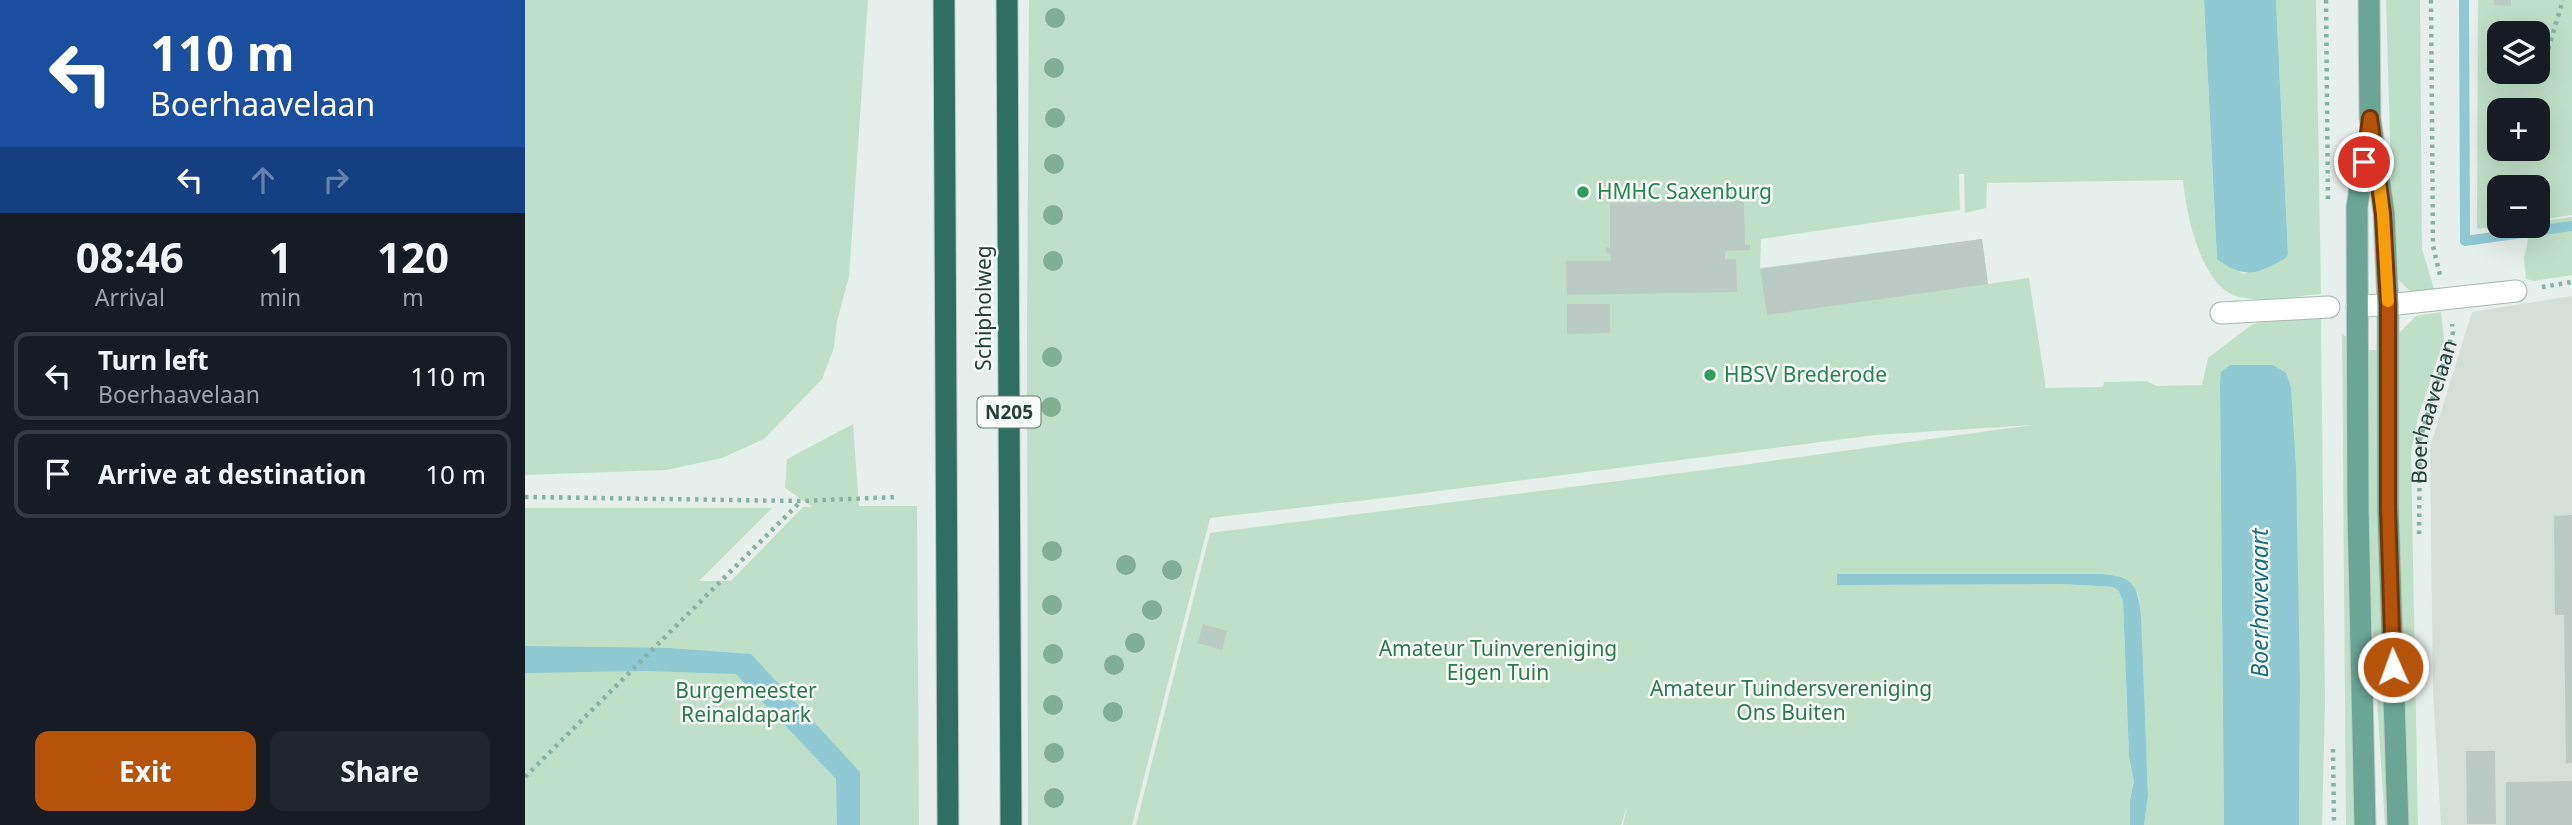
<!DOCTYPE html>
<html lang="en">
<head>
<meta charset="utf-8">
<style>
  body { margin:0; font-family:"Noto Sans",sans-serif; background:#20242c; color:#f1f3f6; height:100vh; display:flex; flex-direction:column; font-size:26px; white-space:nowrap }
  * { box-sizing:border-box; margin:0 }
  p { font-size:23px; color:#9ea1a6 }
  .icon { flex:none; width:38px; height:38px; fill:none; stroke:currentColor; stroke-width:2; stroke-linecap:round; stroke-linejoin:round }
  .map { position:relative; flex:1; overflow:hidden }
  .sheet { display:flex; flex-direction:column; background:#171b24; width:525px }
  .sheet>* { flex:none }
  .banner { background:#1a4fa0; color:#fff; overflow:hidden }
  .tools { position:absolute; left:1962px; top:21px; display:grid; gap:14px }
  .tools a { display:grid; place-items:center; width:63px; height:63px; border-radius:14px; background:#171b24; box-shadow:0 7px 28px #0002; font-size:35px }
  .pin { position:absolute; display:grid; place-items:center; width:60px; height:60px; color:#fff; margin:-30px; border:4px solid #fff; border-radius:50%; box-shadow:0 2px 7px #0007 }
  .me { position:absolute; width:77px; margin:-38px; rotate:358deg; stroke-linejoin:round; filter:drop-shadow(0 0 5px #0008) }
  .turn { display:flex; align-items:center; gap:24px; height:147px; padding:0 35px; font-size:32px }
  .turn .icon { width:91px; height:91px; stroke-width:2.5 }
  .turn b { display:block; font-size:49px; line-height:60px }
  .lanes { display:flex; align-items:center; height:66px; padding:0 35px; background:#0003; justify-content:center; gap:35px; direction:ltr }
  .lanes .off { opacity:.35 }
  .eta { display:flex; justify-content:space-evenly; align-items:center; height:119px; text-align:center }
  .eta b { font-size:42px; font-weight:700; line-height:49px }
  .action { display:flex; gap:14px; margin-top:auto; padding:14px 35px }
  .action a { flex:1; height:80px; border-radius:14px; background:#b45309; color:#fff; font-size:28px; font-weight:700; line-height:80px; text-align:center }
  .action a+a { background:#20242c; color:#f1f3f6 }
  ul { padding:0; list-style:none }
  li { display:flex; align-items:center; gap:21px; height:88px; margin:0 14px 10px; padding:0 21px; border:4px solid #363941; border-radius:14px }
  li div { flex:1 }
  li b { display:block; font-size:26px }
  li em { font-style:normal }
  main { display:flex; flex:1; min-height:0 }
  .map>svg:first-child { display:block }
</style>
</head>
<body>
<main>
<section class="sheet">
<div class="banner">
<div class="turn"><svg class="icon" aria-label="left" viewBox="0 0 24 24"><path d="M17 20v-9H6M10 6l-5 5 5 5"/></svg><div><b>110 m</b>Boerhaavelaan</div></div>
<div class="lanes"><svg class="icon" aria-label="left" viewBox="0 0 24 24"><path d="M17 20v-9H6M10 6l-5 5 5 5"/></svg><svg class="icon off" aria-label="ahead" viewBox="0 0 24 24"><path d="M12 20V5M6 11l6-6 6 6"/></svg><svg class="icon off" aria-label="right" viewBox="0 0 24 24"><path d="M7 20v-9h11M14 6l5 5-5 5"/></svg></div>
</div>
<div class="eta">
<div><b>08:46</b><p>Arrival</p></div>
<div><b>1</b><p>min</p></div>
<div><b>120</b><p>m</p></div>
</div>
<ul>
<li><svg class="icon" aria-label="left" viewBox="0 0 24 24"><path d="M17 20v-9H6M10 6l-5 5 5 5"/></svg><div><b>Turn left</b><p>Boerhaavelaan</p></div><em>110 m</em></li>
<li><svg class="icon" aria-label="arrive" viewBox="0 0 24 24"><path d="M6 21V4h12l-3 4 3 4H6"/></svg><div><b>Arrive at destination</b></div><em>10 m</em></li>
</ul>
<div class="action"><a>Exit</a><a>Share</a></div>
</section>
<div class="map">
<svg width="2047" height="825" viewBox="0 0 2047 825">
  <rect width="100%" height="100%" fill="#e6efeb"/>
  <path fill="#d4dfda" d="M2047 296V825H1916L1908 691 1905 447 1947 312Z"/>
  <path fill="#bfe0c8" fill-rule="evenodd" d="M0 0H343L324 277 312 321 309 348 297 379 239 439 197 458 141 470 0 475Z
    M504 0H1679L1692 259 1719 274 1763 254 1751 0H1791L1796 294C1771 296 1739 303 1714 297 1676 288 1661 213 1658 180L1462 183 1461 208 1440 213 1439 174H1434L1435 210 1236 239 1235 268 1457 239 1463 284 1504 278 1521 388 1578 387 1579 382 1622 381 1631 386 1677 385 1683 358 1725 326 1736 321 1796 318 1800 702 1797 825H1774L1775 680 1771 526 1726 366 1705 365 1695 387 1699 825H1619L1623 796 1614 598C1607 580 1596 575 1577 574H1313L1312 585 1539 584 1588 587 1593 590 1598 601 1604 757 1609 781 1605 800V825H1098L1102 806 1096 825H611L685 533 1203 467 1507 425 1350 435 859 498 685 518 607 825H503L502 334Z
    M1861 0H1895L1897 249 1909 289 1887 293 1869 275Z
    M1953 0H2047V215L2013 220 2012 187H1974V226L1952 229ZM1974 33H2012V72H1974ZM1974 110H2012V149H1974Z
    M2047 217V275L2009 281 2001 279 1999 258 2006 226H2012L2013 222Z
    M1916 312 1919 339 1893 417 1886 452 1893 825H1881L1873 669 1870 337 1891 316Z
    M1817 334 1825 339 1830 825H1821Z
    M1843 350H1853L1855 355 1858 689 1866 825H1860L1842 545 1840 353Z
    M328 424 334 506H392L394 825H0V508H247L174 581H206L278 507H287L260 488 262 459Z"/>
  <path fill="#8ec9d4" d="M1679 0H1751L1763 254 1761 258C1732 274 1721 280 1692 259Z
    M1705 365H1748L1761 373 1766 388 1771 468 1775 680 1774 825H1699L1695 386 1696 372Z
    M1312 574H1577C1609 576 1613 587 1616 616L1623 796 1619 825H1605V800L1609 781 1604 757 1598 601 1593 590 1588 587 1538 584 1312 585Z
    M0 646 144 648 226 654 335 772V825H312L311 779 211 674 121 671 0 673Z"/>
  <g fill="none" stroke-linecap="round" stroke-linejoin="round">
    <path stroke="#8ec9d4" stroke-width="10" d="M1939 0 1940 241 2047 226"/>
  </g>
  <path fill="#bbcac4" d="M1969 0H1986V6L1969 5Z
    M1219 201 1220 245H1225V250L1200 251V259H1211L1212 292 1042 295 1041 261H1086L1085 253H1081V247L1085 248V203Z
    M1457 239 1463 284 1242 315 1235 269Z
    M1042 304H1085V333L1042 334Z
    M2047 515V763H2041L2039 615H2030L2029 516Z
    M678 624 702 631 697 650 673 643Z
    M1941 751H1970L1971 824H1942Z
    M2047 781V825H1981V782Z"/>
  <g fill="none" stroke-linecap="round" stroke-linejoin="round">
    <g stroke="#a8b8b2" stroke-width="23">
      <path id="minor" d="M1832 306 1863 305 1991 291
        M1696 313 1804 307"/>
    </g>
    <g stroke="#c2cac8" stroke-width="23">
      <path id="major" d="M1844 0 1845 118 1859 213 1863 305V508L1873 825
        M1840 825 1833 510 1832 207 1842 141"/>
    </g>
    <g stroke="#c2cac8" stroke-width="23">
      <path id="highway" d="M419 0 423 825
        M482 0 486 825"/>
    </g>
    <g stroke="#86b3a5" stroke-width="4.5" stroke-dasharray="3.5 5" stroke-linecap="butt">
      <path d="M1801 0 1803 201"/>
      <path d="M1906 0 1908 246 1915 275"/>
      <path d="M2019 82 2017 70 2038 0"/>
      <path d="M2017 287 2047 282"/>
      <path d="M0 497 276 501 373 497"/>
      <path id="s1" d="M1894 534 1895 439 1928 332 1927 324"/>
      <path d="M1808 749 1809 825"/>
      <path d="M0 777 276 501"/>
    </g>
    <use href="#minor" stroke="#fff" stroke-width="21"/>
    <use href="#major" stroke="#6aa596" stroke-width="21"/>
    <use href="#highway" stroke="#2f6f62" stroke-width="21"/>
  </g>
  <g fill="#80af93">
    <circle cx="530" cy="18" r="10"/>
    <circle cx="529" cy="68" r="10"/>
    <circle cx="530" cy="118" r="10"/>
    <circle cx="529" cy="164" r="10"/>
    <circle cx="528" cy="215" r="10"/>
    <circle cx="528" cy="261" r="10"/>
    <circle cx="527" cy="357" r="10"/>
    <circle cx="526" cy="407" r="10"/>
    <circle cx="527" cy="551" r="10"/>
    <circle cx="601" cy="565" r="10"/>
    <circle cx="647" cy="570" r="10"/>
    <circle cx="527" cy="605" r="10"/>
    <circle cx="627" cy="610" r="10"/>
    <circle cx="610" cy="643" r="10"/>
    <circle cx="528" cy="654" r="10"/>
    <circle cx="589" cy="665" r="10"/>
    <circle cx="528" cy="705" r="10"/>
    <circle cx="588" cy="712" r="10"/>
    <circle cx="529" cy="753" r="10"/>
    <circle cx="529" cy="798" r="10"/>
  </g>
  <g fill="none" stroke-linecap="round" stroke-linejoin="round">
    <g stroke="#753606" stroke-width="18">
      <path id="route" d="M1839 162 1845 118 1858 214 1863 305V508L1868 667"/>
    </g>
    <use href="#route" stroke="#b45309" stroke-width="12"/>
    <path stroke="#f59e0b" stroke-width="12" d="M1854 182 1858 214 1863 301"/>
  </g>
  <g fill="#2e9e5b" stroke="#f7fbf9" stroke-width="2.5">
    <circle cx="1058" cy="192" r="7"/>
    <circle cx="1185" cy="375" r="7"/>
  </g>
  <g text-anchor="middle" stroke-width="5" stroke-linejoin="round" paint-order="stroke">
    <rect fill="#f7fbf9" stroke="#637a73" stroke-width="2" x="452.5" y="396.5" width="63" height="31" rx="5"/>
    <g font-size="19" font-weight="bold" fill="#24423a">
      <text x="484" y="419">N205</text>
    </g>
    <g font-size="21" fill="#27864d" stroke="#f7fbf9" text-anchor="start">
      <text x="1072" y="199">HMHC Saxenburg</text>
      <text x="1199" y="382">HBSV Brederode</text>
    </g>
    <g font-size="21" fill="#24423a" stroke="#f7fbf9">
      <text transform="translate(459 308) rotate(-90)" y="7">Schipholweg</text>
      <text dy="7" stroke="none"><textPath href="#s1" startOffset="124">Boerhaavelaan</textPath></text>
    </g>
    <g font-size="21" fill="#2d7a4b" stroke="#f7fbf9">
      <text x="973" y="656">Amateur Tuinvereniging<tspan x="973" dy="24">Eigen Tuin</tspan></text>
      <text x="1266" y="696">Amateur Tuindersvereniging<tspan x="1266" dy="24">Ons Buiten</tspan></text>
      <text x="221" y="698">Burgemeester<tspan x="221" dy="24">Reinaldapark</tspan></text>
    </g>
    <g font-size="23" font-style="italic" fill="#1c6f80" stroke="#f7fbf9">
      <text transform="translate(1735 603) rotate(-90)" y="8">Boerhavevaart</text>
    </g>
  </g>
</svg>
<div class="tools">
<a><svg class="icon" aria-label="layers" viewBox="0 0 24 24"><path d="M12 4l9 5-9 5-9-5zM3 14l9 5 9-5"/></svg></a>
<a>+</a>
<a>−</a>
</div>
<div class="pin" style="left:1839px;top:162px;background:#d93025"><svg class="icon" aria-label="arrive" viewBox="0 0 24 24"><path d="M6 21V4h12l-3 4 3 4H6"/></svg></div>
<svg class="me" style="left:1868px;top:667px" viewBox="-20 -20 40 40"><circle r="17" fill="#b45309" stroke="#fff" stroke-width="3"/><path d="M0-11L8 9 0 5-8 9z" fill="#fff"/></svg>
</div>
</main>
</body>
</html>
